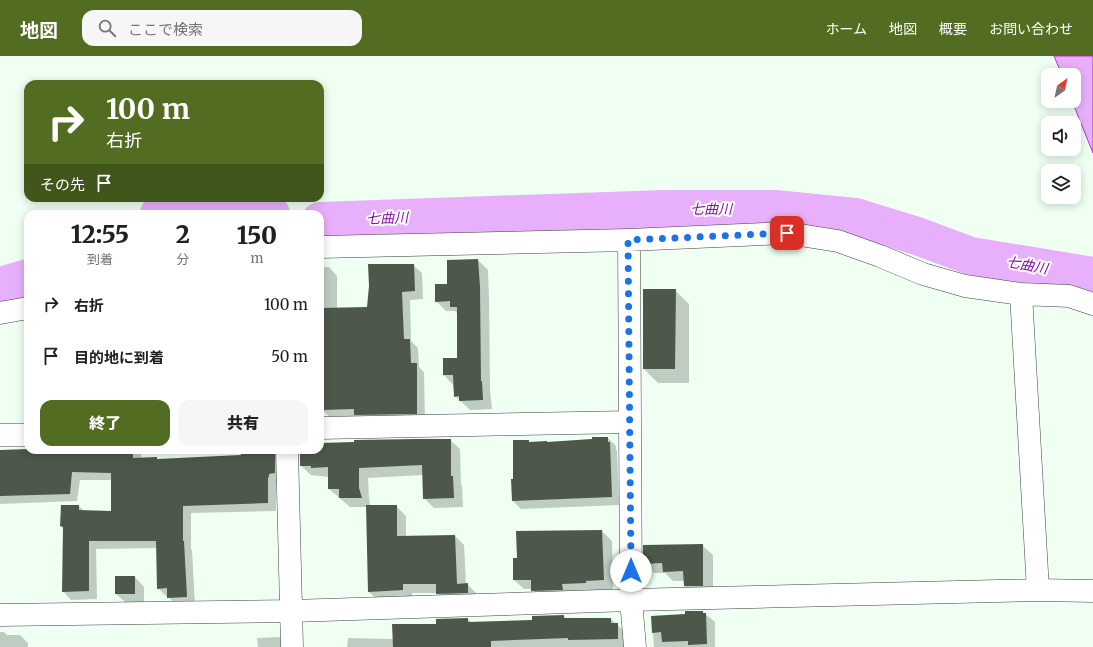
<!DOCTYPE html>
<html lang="ja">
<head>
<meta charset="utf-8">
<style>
  body { margin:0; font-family:Merriweather,"Noto Sans JP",serif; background:#f6f6f6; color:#202124; height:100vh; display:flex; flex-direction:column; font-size:15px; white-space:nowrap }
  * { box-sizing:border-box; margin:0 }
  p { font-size:13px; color:#757577 }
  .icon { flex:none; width:22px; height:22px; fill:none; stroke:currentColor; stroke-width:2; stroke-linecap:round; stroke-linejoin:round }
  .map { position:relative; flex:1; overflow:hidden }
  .side { position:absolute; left:24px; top:154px; width:300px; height:244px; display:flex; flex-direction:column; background:#fff; border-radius:12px; box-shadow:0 2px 10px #0003 }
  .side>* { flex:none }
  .banner { position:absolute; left:24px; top:24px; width:300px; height:122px; border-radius:12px; box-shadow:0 2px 10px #0003; background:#526c21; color:#fff; overflow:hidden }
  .needle { width:26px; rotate:33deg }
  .tools { position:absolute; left:1041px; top:12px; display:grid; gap:8px }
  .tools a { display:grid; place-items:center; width:40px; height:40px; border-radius:8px; background:#fff; box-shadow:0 2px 10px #0003; font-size:20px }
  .pin { position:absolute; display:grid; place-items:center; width:34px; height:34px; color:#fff; margin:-17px; border-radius:8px; box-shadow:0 2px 6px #0006 }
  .me { position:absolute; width:44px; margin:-22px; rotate:0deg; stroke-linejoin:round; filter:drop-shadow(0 0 3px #0008) }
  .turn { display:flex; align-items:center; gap:14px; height:84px; padding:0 16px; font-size:18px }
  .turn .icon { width:52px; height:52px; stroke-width:2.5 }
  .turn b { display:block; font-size:28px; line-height:34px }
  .then { display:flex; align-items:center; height:38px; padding:0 16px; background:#0003; gap:8px; font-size:15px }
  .eta { display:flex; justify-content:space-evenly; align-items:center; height:68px; text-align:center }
  .eta b { font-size:24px; font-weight:800; line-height:28px }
  .button { display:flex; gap:8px; margin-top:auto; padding:8px 16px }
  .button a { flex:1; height:46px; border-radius:12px; background:#526c21; color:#fff; font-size:16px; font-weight:800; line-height:46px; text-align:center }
  .button a+a { background:#f6f6f6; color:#202124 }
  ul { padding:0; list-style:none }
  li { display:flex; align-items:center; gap:12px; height:52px; padding:0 16px }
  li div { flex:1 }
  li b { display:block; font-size:15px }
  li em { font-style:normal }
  header { display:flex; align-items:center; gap:24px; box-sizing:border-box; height:56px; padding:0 20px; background:#526c21; color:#fff }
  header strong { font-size:19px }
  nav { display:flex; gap:22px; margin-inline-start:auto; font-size:14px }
  .search { width:280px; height:36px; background:#f6f6f6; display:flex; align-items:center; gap:10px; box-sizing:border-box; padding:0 14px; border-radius:12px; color:#757577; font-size:15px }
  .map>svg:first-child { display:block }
</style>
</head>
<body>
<header>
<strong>地図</strong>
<div class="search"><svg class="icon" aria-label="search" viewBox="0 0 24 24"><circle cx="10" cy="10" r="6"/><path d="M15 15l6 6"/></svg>ここで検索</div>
<nav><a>ホーム</a><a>地図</a><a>概要</a><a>お問い合わせ</a></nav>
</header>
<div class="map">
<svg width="1093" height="591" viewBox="0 0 1093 591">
  <rect width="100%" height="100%" fill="#effff2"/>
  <path fill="#e8b0fa" stroke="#b333d6" d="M1054 0H1093V97L1072 45H1074V19H1062Z"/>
  <path fill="#0003" d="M478 204 488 214 489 242 490 334 492 353 470 354 455 340 453 329 444 319V303H458V258L455 255H446L436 245 448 229Z
    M413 209 422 217 423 243 410 244 411 285 418 292 419 311 424 316 425 366 330 362 325 356H320V211H329L337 220V252H368Z
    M675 234 689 248V327H658L644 313Z
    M608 382 616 390V393L617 395 619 449 521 453 513 445 514 424 530 387 547 386 548 387Z
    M450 384 460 393 461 429 462 430 463 451 434 452 424 442 423 419 368 422 369 442 370 450H396L406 460V481L455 480 464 489 466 528H467L477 538V546L447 547 437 537H412V544L379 545 369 536 367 451H350L329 433V421L311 419 301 410 300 394H320V388Z
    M137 394 141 398V403L157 404 241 400 274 396 282 404 283 425H277V429H276V455L191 457V493L192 494 195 549 176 550 168 540H166L158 532V492L96 493 97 543 71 544 63 535 64 473 61 470 62 450H79L85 456H112V424H80L77 445 0 448V395Z
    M602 475 612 485 613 534H595V536L542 544 532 533H524L514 524 518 503Z
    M703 490 713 499V539H694L684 530V525H673L665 517H654L644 507Z
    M135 521 144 531V548L126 547 116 538Z
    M703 556 715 566V591H654L652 561 686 559Z
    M563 560 567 563H611L626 577V591H347L348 582 393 583 437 569 468 563 472 567 533 565Z
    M0 576H4L7 579H20L28 587V591H0Z
    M279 581 284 586V591H258L257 582Z"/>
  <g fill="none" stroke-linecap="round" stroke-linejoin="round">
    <path stroke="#e8b0fa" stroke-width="38" d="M159 158 163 155 241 147 271 158
      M320 165 664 153H775L855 161 917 180 971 200 1093 220
      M0 230 28 222"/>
  </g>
  <path fill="#4d584a" d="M478 203 480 231 481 325H482L483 344 459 345V340L454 341 453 319H443V302H457V251H450V245L435 246V228H447V204Z
    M368 208H414L415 235 402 236 404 283H410L411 307H417V358L354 359V353L321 354 320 252 367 251 369 230Z
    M643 233H676L675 313H643Z
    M592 381H608V386H610L612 441 512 445 511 423H513V384H529V386L547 385V386L592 383Z
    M417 383H451V420H453L454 442 423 443 422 409 359 412V432L362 442H339V433H328V411L311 412V410H300V394H320V387L354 386V384Z
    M28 393 133 394V402L157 401V403L241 399 240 396 257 394H275V417L269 418V421H268V447L183 450V485H184L187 541 167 542V532L157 533 156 485H89V535L62 536 63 471 60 470 61 449H79V454L111 455V417L72 416 70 438 0 440V394Z
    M366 449H397V480L455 479 457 528 468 527V537L436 538V528H403V534L368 536Z
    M602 474 604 524 586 525V527L562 528 563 534 531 535V524H513V502H517L516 475Z
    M703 488V530H684L683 515 663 516 662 507 643 508V489Z
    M115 520H135V538H115Z
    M685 555H703V557H706L707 588 688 589V585L662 586 661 576 652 577 651 560 685 558Z
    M564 559V562H611V567H618V583L568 584V582L491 585V591H393L392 568H436V563L468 562V566L532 564V560Z"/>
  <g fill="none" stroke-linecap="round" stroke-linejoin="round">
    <g stroke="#414141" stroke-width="23">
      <path id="minor" d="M629 184 631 544 635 591
        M320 191 629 184 787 177 838 185 880 200 923 218 965 230 1021 238 1069 240 1093 248
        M1021 238 1038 534
        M0 257 28 252
        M320 372 630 366
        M0 379H28
        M287 394 292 591
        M0 559 292 555 631 544 1038 534 1093 535"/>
    </g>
    <use href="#minor" stroke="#fff" stroke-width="22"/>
  </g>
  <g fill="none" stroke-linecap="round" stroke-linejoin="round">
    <path stroke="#1a73e8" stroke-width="7" stroke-dasharray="0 12.6" d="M631 515 628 184 787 177"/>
  </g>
  <g text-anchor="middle" stroke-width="4" stroke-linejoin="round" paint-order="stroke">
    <g font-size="14" font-style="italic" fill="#8d0fa8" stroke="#fff">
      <text x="711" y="158">七曲川</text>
      <text transform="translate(387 162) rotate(-2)" y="5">七曲川</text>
      <text transform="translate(1027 209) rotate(10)" y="5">七曲川</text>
    </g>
  </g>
</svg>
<div class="tools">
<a><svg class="needle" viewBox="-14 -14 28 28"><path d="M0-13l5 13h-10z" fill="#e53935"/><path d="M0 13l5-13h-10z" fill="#757577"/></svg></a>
<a><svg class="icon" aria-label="sound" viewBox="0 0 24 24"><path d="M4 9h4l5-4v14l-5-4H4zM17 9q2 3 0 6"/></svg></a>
<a><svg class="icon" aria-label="layers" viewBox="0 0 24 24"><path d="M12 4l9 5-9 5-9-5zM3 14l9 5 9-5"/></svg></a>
</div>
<div class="pin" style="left:787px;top:177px;background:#d93025"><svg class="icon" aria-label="arrive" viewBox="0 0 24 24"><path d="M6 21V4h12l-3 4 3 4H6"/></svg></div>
<svg class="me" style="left:631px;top:515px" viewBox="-20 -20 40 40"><circle r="19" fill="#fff"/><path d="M0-13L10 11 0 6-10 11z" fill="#1a73e8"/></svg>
<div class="banner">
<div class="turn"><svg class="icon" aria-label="right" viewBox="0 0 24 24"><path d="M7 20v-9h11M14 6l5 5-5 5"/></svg><div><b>100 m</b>右折</div></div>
<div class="then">その先<svg class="icon" aria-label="arrive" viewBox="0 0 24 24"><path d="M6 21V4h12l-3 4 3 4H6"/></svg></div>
</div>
<section class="side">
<div class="eta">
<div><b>12:55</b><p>到着</p></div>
<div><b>2</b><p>分</p></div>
<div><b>150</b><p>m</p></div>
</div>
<ul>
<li><svg class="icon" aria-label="right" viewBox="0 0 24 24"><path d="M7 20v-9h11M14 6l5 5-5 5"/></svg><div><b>右折</b></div><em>100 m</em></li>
<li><svg class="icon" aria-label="arrive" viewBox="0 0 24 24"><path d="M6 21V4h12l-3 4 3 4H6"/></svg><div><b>目的地に到着</b></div><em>50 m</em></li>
</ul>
<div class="button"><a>終了</a><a>共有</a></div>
</section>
</div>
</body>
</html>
